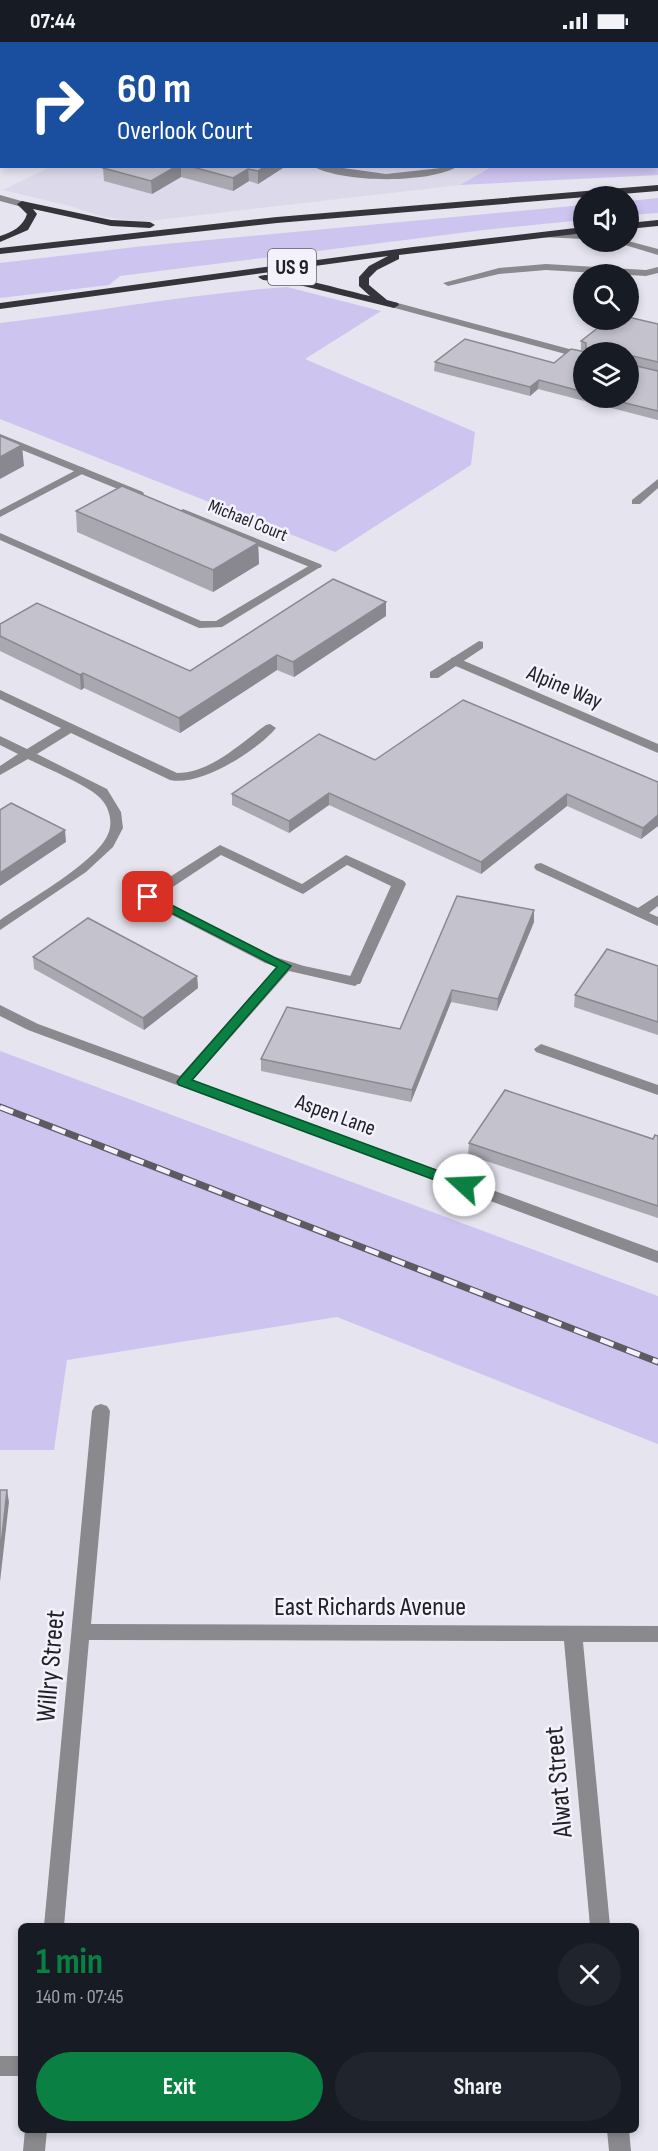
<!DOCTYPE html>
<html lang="en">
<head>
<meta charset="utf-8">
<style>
  body { margin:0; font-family:"Sofia Sans Condensed",sans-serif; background:#20242c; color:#f1f3f6; height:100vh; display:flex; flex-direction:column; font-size:22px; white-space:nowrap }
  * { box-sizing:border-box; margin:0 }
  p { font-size:20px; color:#9ea1a6 }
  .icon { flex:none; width:33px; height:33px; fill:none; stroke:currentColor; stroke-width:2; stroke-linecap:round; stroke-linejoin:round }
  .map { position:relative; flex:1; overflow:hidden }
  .panel { position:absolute; left:18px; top:1881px; width:621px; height:210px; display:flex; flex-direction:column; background:#171b24; border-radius:9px; box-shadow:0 3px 9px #0003 }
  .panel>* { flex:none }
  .hud { position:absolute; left:0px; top:0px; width:658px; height:126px; box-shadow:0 3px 9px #0003; background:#1a4fa0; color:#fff; overflow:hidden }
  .fabs { position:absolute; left:573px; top:144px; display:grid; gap:12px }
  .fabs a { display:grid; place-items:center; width:66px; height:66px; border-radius:50%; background:#171b24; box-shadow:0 3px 9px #0003; font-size:30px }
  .pin { position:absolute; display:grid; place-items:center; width:51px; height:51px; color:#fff; margin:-26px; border-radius:12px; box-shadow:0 3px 9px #0006 }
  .me { position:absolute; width:66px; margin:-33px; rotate:290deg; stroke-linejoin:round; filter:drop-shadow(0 0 4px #0008) }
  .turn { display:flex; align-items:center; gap:21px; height:126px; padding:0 18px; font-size:27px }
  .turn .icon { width:78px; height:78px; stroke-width:2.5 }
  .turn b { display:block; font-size:42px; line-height:51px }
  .round { display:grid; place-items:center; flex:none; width:63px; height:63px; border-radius:32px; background:#20242c }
  .overview { display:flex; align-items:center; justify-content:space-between; height:102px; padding:0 18px }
  h1 { font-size:36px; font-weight:700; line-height:45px; color:#0b8043 }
  .button { display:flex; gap:12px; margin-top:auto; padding:12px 18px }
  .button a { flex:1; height:69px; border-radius:36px; background:#0b8043; color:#fff; font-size:24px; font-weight:700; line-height:69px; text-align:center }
  .button a+a { background:#20242c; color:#f1f3f6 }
  .status { display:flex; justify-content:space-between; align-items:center; height:42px; padding:0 30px; background:#171b24; direction:ltr }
  .status svg { height:16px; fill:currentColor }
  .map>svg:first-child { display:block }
</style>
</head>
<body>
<div class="status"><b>07:44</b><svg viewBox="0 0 49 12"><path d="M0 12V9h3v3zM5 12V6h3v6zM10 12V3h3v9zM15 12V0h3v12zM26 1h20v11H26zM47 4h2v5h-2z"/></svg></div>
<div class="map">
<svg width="658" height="2109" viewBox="0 0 658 2109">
  <rect width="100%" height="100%" fill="#e6e4ee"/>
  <path fill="#dcd9ea" d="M0 0H658V88L657 2H2L0 82Z
    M50 125H491L460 143 140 180 101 174 70 164 3 148Z"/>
  <path fill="#cec4f0" d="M657 113 658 133 460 143 491 125 657 124Z
    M658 156V171L629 173V159Z
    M583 163V178L484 188 120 234 109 243 0 256V221L144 204Z
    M287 245 381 269 305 317 475 390 471 423 335 510 0 377V281C96 270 191 252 287 245Z
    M0 1009 658 1254V1402L337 1275 67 1318 54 1408H0Z"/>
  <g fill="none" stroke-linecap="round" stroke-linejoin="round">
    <path fill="#8a898d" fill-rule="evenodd" d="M546 222 646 228 658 225V231L646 234 546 228 499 232 448 244 443 241 499 226Z
      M82 425 87 428 86 430 0 475V468Z
      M0 491 201 579H216L312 522H320L322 524 222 585 199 586 0 498Z
      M479 599 483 600V606L438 636H430V630Z
      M220 803 302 842 346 813 404 839 406 842 360 942H350L348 939 391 844 347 823 303 852 221 813 153 858H143L141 855 143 852Z
      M541 821 638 866 658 853V864L649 871 658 875V884L536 828 534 825 536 822Z"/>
    <path fill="#8a898d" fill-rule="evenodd" d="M545 190 584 191V197L542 195V191Z
      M628 199 658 207V213L615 200Z
      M394 260 584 311V317L391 265V261Z
      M0 392 143 450 144 452 143 454H135L0 399Z
      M658 437V446L640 462H632V458Z
      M183 467 320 522 322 524 320 526H312L179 472 177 470Z
      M455 615 658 702V711L451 622V616Z
      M0 648 177 731C211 731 239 702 266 683L270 682 276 686C258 708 200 745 170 738L71 691 37 712 107 747 121 770 123 786 113 805 86 830 0 888V878C27 859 97 820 108 792 114 779 108 762 98 754 85 742 46 726 28 717L0 733V724L18 712 0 703V694L27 707 61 686 0 657Z
      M148 851 275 915 304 924 360 936 362 939 355 944 289 929 193 1038 658 1209V1221L28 988 0 974V963L38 982 180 1034 277 925 265 921 143 858 141 855 143 852Z
      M541 1002 658 1043V1053L536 1010 534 1007Z
      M101 1362 107 1364 110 1369 91 1582 658 1584V1600H583L610 1884H590L564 1599 89 1598 64 1884H44L92 1369 95 1364Z
      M0 2014H21V2034H0Z
      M25 2088H47L45 2109H23Z
      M607 2088H629L631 2109H609Z"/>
    <path fill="#8a898d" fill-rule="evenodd" d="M0 44H2V48H0Z
      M312 124H329L386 132 459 124C428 142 343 141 312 124Z
      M0 153 25 160 26 162 22 165 0 159Z"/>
    <path fill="#35343a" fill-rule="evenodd" d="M241 0H254L255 2H242Z
      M551 0H565L567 2H552Z
      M583 0H630L629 2Z
      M657 17H658V23H657Z
      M657 97H658V103H657Z
      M658 143V149L277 181 0 212V206L277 175Z
      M22 159 111 178 150 180 155 183 150 186 111 184 33 167 37 172 28 188 0 200V194C12 190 23 185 27 172L17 162Z
      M658 178V184L628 187V181Z
      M584 185V191L399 213V217L377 228 369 236V243L387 258 398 261 399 263 394 266 291 241 263 238 258 235C270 226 351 250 370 254L359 244V235L369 224 388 214 0 267V261L413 205Z"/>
    <g stroke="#5d5b61" stroke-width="7">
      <path id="rail" d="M0 1065 658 1320"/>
    </g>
    <use href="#rail" stroke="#f3f1fb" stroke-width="4.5" stroke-dasharray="14" stroke-linecap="butt"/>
  </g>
  <path fill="#a9a7af" d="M106 124H286L258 142 249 139 233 149 181 135 152 152 104 139 103 126Z
    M658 282V329L628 322V310H584V356H628L658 329V378L538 347 530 354 434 329 435 320 554 321 586 310 581 308V299Z
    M76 469 258 501 259 522 213 550 77 490Z
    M386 560V574L294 635 277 628 180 691 84 646 81 648 0 609V582L190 629Z
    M375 718 658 740V784L641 797 567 764 481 832 329 763 289 791 232 763V752Z
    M534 880 497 969 451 960 411 1060 261 1029V1017L400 987Z
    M33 915 197 934 198 946 144 988 34 927Z
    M658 924V993L574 965 575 953Z
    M658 1094V1176L468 1113 469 1101 653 1097Z"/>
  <path fill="#89888f" d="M177 124H181V135L152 152 151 139Z
    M265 124H286L258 142V129Z
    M248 127 249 139 233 149V136Z
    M539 338 538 347 530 354V345Z
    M22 403 24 424 0 437V415Z
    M258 501 259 522 213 550V528Z
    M386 560V574L294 635 293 620Z
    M277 613V628L180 691 179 676Z
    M83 631 84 646 81 648 80 633Z
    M329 751V763L289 791V779Z
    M567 752V764L481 832V820Z
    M658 773V784L641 797 643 786Z
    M65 788 66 800 0 844V831Z
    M534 868V880L497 969 498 957Z
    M197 934 198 946 144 988 143 976Z
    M452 948 451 960 411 1060 412 1048Z
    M7 1448 9 1460 0 1540V1512Z"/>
  <path fill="#c4c2cc" stroke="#89888f" stroke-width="1.5" d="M106 124H177L151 139 103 126Z
    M189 124H265L258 129 248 127 233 136Z
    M628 275 658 282V320L628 313V310H584V350L539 338 530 345 435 320 465 297 554 321 571 307 586 310V301L581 299 608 278H628Z
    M628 322 658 329V369L605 356H628Z
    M0 394 22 403 0 415Z
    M122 444 258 501 213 528 76 469Z
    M333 537 386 560 293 620 277 613 179 676 83 631 80 633 0 594V582L37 561 190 629Z
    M463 658 658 740V773L643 786 567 752 481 820 329 751 289 779 232 752 319 692 375 718Z
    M11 761 65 788 0 831V768Z
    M457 854 534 868 498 957 452 948 412 1048 261 1017 287 965 400 987Z
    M88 876 197 934 143 976 33 915Z
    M607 907 658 924V980L575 953Z
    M505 1048 653 1097 655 1093 658 1094V1164L469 1101Z
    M0 1448H7L0 1512Z"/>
  <path fill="#0b8043" stroke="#07532c" stroke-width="1.5" d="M148 851 291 924 192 1038 469 1140 471 1143 469 1147H459L179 1043 177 1040 179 1037 277 925 144 857 142 855Z"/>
  <g text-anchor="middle" stroke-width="5" stroke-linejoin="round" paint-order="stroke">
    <g font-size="18" fill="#212024" stroke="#f3f1fb">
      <text transform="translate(248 478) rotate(22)" y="6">Michael Court</text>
    </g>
    <rect fill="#f3f1fb" stroke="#605f64" stroke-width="1.5" x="268" y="207" width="48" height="36" rx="4.5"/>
    <g font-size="21" font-weight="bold" fill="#212024">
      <text x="292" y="232">US 9</text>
    </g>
    <g font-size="22" fill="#212024" stroke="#f3f1fb">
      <text transform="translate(565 644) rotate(23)" y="8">Alpine Way</text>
      <text transform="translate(336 1072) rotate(20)" y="8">Aspen Lane</text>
    </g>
    <g font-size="27" fill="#212024" stroke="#f3f1fb">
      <text x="370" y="1573">East Richards Avenue</text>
      <text transform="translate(50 1624) rotate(-85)" y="9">Willry Street</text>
      <text transform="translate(558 1740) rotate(-95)" y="9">Alwat Street</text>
    </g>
  </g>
</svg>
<div class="fabs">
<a><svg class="icon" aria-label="sound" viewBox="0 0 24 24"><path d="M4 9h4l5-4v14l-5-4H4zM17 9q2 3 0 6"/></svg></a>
<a><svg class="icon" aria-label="search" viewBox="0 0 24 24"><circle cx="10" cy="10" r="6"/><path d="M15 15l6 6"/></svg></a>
<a><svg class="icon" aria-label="layers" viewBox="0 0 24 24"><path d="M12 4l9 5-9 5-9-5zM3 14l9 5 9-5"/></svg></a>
</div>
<div class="pin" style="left:148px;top:855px;background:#d93025"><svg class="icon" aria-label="arrive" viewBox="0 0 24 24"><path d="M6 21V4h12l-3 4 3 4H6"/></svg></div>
<svg class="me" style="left:464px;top:1143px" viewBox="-20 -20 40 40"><circle r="19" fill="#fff"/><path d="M0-13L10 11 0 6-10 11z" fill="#0b8043"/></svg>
<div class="hud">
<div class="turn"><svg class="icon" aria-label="right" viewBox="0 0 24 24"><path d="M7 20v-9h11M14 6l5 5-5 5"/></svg><div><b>60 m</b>Overlook Court</div></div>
</div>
<section class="panel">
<div class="overview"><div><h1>1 min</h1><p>140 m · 07:45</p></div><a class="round"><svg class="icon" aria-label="close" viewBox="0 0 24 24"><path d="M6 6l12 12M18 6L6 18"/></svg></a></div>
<div class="button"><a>Exit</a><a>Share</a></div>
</section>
</div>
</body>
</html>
